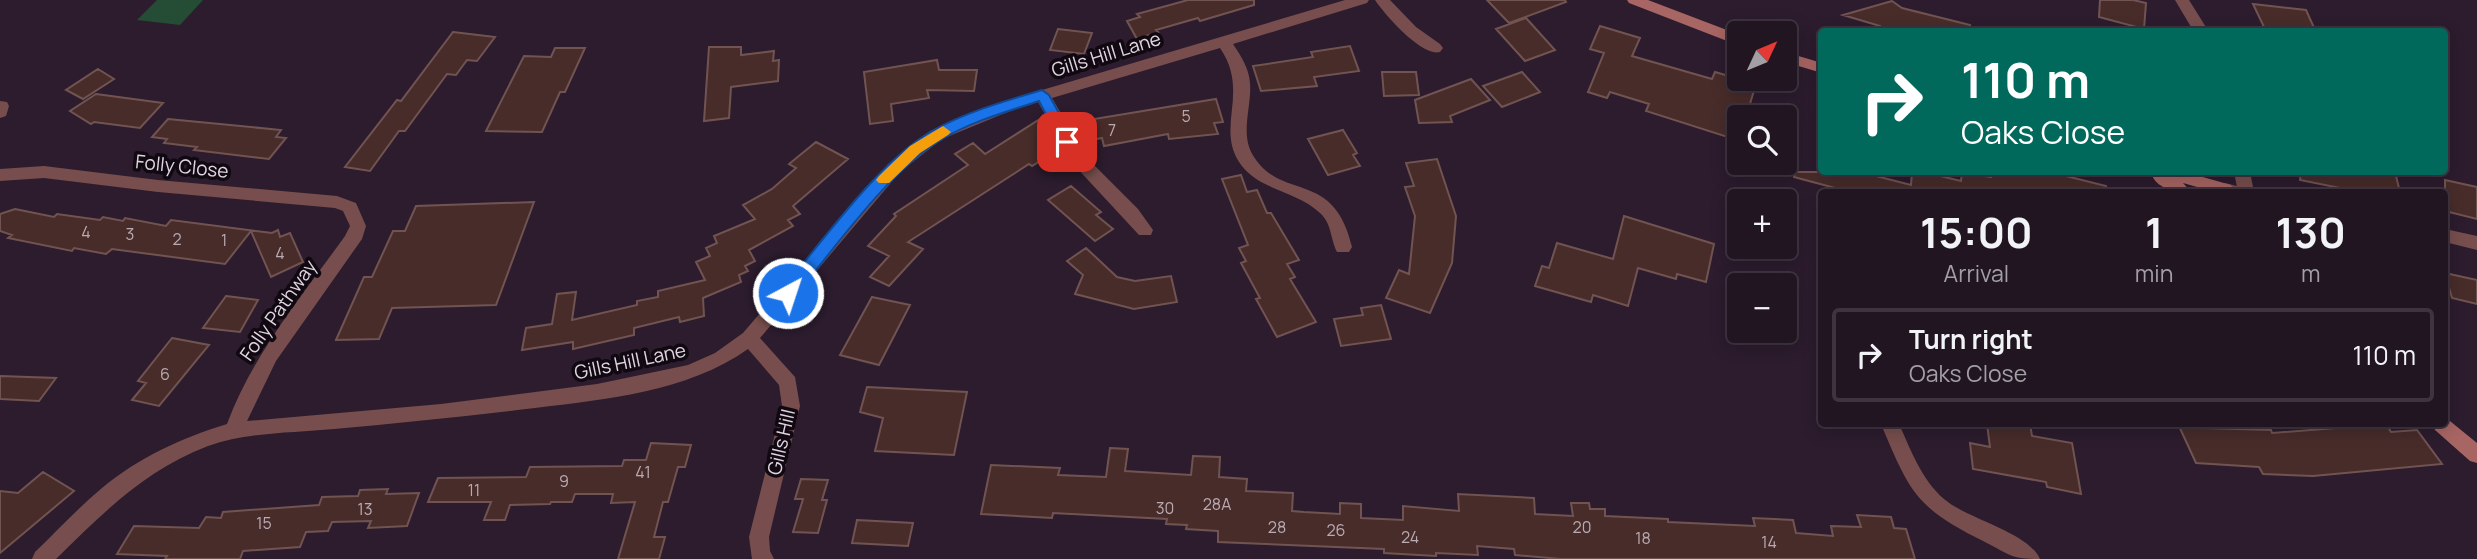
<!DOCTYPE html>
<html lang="en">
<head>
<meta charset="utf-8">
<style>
  body { margin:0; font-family:Manrope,sans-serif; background:#291e2a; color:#f1f3f6; height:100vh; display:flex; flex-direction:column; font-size:26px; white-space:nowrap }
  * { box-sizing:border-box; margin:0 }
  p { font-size:23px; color:#a29fa5 }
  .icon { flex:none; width:38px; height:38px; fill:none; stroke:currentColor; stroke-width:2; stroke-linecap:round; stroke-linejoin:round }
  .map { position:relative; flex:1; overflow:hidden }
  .details { position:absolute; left:1818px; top:189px; width:630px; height:238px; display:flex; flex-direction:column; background:#211522; border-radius:7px; box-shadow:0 4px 18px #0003,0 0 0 2px #3e3440 }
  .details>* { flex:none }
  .guide { position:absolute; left:1818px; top:28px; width:630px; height:147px; border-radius:7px; box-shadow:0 4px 18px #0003,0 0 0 2px #3e3440; background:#00695c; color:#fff; overflow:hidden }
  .needle { width:46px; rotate:46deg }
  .buttons { position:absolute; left:1727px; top:21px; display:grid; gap:14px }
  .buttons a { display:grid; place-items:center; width:70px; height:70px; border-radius:7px; background:#211522; box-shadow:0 4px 18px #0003,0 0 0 2px #3e3440; font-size:35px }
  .pin { position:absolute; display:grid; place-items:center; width:60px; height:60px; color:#fff; margin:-30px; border-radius:14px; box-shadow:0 4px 10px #0006 }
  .me { position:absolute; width:77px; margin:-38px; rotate:40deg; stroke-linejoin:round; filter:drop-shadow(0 0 5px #0008) }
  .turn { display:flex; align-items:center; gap:24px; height:147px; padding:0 28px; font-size:32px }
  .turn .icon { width:91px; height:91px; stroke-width:2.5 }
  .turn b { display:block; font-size:49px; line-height:60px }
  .eta { display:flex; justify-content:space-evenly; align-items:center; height:119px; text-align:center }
  .eta b { font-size:42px; font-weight:700; line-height:49px }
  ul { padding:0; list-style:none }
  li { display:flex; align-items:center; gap:21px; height:94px; margin:0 14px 10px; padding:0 14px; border:4px solid #3e3440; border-radius:7px }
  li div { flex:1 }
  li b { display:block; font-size:26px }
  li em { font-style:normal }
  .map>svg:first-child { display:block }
</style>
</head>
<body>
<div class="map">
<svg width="2477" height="559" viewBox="0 0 2477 559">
  <rect width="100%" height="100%" fill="#2c1c2e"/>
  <path fill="#254c34" d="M157 0H203L180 25 137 20Z"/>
  <path fill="#472c2a" stroke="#715451" stroke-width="2" d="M1188 0H1254V5L1200 21 1198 18 1156 30 1158 32 1137 39 1127 21 1140 17 1137 14Z
    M1487 0H1565L1566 2 1509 23Z
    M2100 0H2133L2146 3 2144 29 2099 17Z
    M1892 1 1902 8 1970 25 1969 32H1879L1880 26 1843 15Z
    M2253 4 2306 10 2316 32 2264 27Z
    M1526 18 1555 50 1525 61 1496 29Z
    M1600 26 1640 38 1632 56 1712 79 1715 72 1756 84 1746 117H1740V141L1646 111 1649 104 1610 92 1607 98 1588 92 1604 53 1590 49Z
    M1058 29 1092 33 1084 54 1050 50Z
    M453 32 495 37 477 61 467 60 456 75 447 74 405 131H399L370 171 345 167 397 100 401 101Z
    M1350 46 1359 71 1314 77 1317 86 1261 91 1253 66 1313 57 1311 52Z
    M709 47H741V55L774 51 773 61 779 60 778 81 731 87 729 118 704 121Z
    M555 48H585L565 92H560L542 132 486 131 524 56 551 57Z
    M937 60 939 70H977L974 91 927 90 929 98 891 104 893 121 870 124 864 72Z
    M98 69 114 79 83 99 66 90Z
    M1382 72H1416L1419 95 1384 96Z
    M1522 72 1540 92 1502 107 1483 86Z
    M1471 79 1490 100 1450 116 1452 122 1419 123 1415 100Z
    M96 94 163 103 140 128 94 122 91 124 70 111Z
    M1216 99 1223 122 1214 123 1218 134 1169 139 1168 134 1104 146 1102 138 1081 142 1076 122Z
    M168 119 281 130 276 137 286 138 269 159 194 150 197 147 164 143 167 139 152 137Z
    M1040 119 1050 128 1061 148 1032 166 1029 164 908 242 923 249 889 286 870 277 889 256 868 246 896 216 894 214 968 165 955 154 973 143 985 154Z
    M1343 130 1357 153 1353 155 1360 166 1328 175 1308 139Z
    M816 142 848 159 793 206 800 214 788 220 793 226 749 250 755 261 745 266 748 271 739 275 741 282 703 298 704 316 680 322 679 317 634 328V335L573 349V342L522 350 526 328 552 324 557 294 576 292 572 320 637 305V301L658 297V291L705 280 696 262 710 256 706 248 717 243 714 236 755 219 743 205 772 189 796 168 789 164Z
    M1437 159 1456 216 1452 263 1430 313 1386 298 1399 270 1409 274 1415 216 1405 187 1414 186 1406 163Z
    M1795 172H1868V174L1911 185 1912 172H1924L1961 181 1962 172 1991 177 1992 172H2050L2106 186V192H1850L1794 177Z
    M2301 172H2395L2400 192H2360L2300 180Z
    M1241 175 1247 192 1257 190 1267 213H1271L1299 260 1287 264 1295 277 1290 279 1316 322 1277 337 1256 299 1260 298 1241 263 1246 261 1239 248 1248 245 1222 179Z
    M2445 180 2477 187V219L2445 211Z
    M1071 186 1101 212 1096 215 1113 229 1095 241 1048 200Z
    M534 202 496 305 392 308 379 339 336 340 364 277H372L393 231H405L416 206Z
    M15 209 54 217 57 214 100 220 103 217 123 221 125 218 166 226 171 220 272 233 278 230 280 237 290 233 303 262 271 277 251 231 225 264 112 249 106 254 74 248 72 251 8 238 12 235 0 231V214Z
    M1624 216 1714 244 1706 282 1677 274 1676 279 1638 268 1628 306 1593 295 1591 302 1535 286 1542 266 1549 268 1557 243 1613 259Z
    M1086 248 1117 277 1135 281 1171 276 1177 302 1134 309 1075 294 1083 275 1067 261Z
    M2445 273 2477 280V304L2452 298Z
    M226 296 258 300 240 332 203 328Z
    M872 297 910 305 879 365 840 355Z
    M1381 305 1391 339 1341 346 1334 319 1363 315 1361 308Z
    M172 338 209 345 159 406 132 400 146 383 138 381Z
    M0 376 56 378 39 401 0 399Z
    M867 387 967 392 954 455 875 451 883 418 860 412Z
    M1987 424H2030L2032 436 2072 443 2081 494 2047 487 2046 482 1973 469 1970 443 1990 447Z
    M2178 424H2202L2204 428 2271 430 2272 433 2386 424 2391 432 2417 430 2442 464 2313 476 2263 474 2259 467 2196 463Z
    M651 443 691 445 685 467H678L668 502H663L654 537H665L659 559H618L635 502 611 503 613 494H575L572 502H551L550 504 510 505 505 520H484L491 502H428L438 478 526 477 530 467 622 466 624 460H646Z
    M1110 448 1128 449 1125 471 1191 475 1193 456 1220 457 1219 477 1247 479 1246 491 1293 493 1292 511 1304 512 1340 514V503L1361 504V518L1403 520V506L1459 511 1458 494 1534 498 1535 514 1573 516 1571 503H1589L1590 509H1605V516L1668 519V522L1755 526 1753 518 1793 520 1796 533 1833 536 1831 526 1861 527 1857 515 1891 517 1894 528 1906 529 1915 559H1561L1515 555 1514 549 1477 546 1478 555 1436 553V556L1384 553V549L1218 542V531L1186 529 1187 525 1166 524 1167 519 1053 513 1052 518 981 514 991 465 1060 468 1058 475 1106 477Z
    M43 472 74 491 0 553V491L18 493Z
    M801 479 828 480 822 500H827L818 533 793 532 803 499H795Z
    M388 489 386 494 419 493 407 526 368 528 371 521 332 522 328 531 306 532 300 547 243 551 240 559H165L167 556 117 554 134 526 199 528 206 517 221 518 223 512 319 505 322 497 358 496 360 490Z
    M857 520 913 523 908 546 852 543Z"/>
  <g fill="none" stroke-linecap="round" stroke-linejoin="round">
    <path fill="#774e4d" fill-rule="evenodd" d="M1345 0H1369L1367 3 1233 44C1241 56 1249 68 1250 83 1252 107 1239 135 1254 157 1283 202 1334 169 1352 247L1349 252H1337C1330 238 1332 224 1320 213 1296 190 1258 191 1239 162 1216 126 1250 92 1220 48L1052 98 1087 158 1138 209 1153 230 1151 235H1139L1075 166 1038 102 1010 111 942 139 900 172 760 338 795 377 800 406 769 537 770 551 774 559H752L749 537 782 406 779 385 748 349C687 392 607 399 535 408 468 416 401 423 334 429 293 433 248 432 208 446 145 470 103 513 56 559H32L35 552C57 531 78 508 102 488 138 458 181 438 227 424 253 354 302 296 345 236L350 226 343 211 335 208 158 192 44 178 0 181V169L44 166 158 180 337 196 356 203 366 226 362 239 276 361 247 421 441 404 597 384 688 365 715 353 743 333 888 164 930 131 998 103Z
      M1375 0H1390L1416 27 1440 44 1443 48 1440 52C1422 57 1385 15 1375 0Z
      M2175 0H2189L2209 32H2194Z
      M0 101 7 102 9 106 6 116 0 118Z
      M2234 172H2250L2254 192H2238Z
      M1881 424H1899C1911 450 1921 479 1944 499 1967 519 2028 532 2040 559 2010 559 2011 555 1985 542 1916 508 1910 493 1881 424Z"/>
    <path fill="#774e4d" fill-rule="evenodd" d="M2225 183 2245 188 2247 192H2219L2217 189 2219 185Z
      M2445 229 2477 236V250L2445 242Z"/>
    <path fill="#a76563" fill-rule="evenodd" d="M1627 0H1648L1740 35V46L1629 3Z
      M1785 52 1822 63V73L1785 62Z
      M2151 172H2185L2231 185 2233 189 2231 192H2215L2183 183 2191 192C2175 192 2155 189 2151 172Z
      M2445 417 2477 443V463L2470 461 2435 430 2433 424H2445Z"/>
  </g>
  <path fill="#1a73e8" stroke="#114b97" stroke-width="2" d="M1042 90 1049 95 1075 142 1073 145H1062L1039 101C1006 112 973 121 944 138 891 167 834 250 794 297H783L780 293 783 288C823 241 879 161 932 131 966 112 1005 101 1042 90Z"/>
  <path fill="#f59e0b" d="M943 126 951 132 948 135 920 153 889 183H879L876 180 879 176 910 146Z"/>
  <g text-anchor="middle" stroke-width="7" stroke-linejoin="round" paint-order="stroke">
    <g font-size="16" fill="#baabb3">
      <text x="1186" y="122">5</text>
      <text x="1112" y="136">7</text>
      <text x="86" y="238">4</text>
      <text x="130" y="240">3</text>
      <text x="177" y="245">2</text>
      <text x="224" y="246">1</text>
      <text x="280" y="259">4</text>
      <text x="165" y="380">6</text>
      <text x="643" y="478">41</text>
      <text x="564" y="487">9</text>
      <text x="474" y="496">11</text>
      <text x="1217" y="510">28A</text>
      <text x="1165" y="514">30</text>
      <text x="365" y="515">13</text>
      <text x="264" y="529">15</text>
      <text x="1277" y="533">28</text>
      <text x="1582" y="533">20</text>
      <text x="1336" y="536">26</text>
      <text x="1410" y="543">24</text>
      <text x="1643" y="544">18</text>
      <text x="1769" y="548">14</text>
    </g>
    <g font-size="19" fill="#e0d5e1" stroke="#100911">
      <text transform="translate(1106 54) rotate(-17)" y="7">Gills Hill Lane</text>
      <text transform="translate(182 166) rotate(6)" y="7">Folly Close</text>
      <text transform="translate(278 310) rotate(-55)" y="7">Folly Pathway</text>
      <text transform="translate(630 361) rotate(-12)" y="7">Gills Hill Lane</text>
      <text transform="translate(781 442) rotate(-77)" y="7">Gills Hill</text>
    </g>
  </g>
</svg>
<div class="buttons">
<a><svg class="needle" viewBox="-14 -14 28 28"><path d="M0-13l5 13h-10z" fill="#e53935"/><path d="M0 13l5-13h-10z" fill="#a29fa5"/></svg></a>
<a><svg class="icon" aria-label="search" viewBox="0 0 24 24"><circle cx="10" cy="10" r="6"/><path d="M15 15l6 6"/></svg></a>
<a>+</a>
<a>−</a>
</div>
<div class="pin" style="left:1067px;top:142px;background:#d93025"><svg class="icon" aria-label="arrive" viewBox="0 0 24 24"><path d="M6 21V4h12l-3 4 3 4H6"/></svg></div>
<svg class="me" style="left:788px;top:293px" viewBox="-20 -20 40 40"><circle r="17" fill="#1a73e8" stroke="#fff" stroke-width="3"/><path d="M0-11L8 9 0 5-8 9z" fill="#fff"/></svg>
<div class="guide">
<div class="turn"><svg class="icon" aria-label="right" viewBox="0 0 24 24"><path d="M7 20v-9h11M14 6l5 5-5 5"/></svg><div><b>110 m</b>Oaks Close</div></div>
</div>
<section class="details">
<div class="eta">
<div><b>15:00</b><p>Arrival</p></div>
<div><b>1</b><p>min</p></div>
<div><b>130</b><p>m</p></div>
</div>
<ul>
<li><svg class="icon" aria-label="right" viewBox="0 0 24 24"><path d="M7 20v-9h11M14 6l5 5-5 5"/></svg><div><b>Turn right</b><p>Oaks Close</p></div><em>110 m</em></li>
</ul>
</section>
</div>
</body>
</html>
